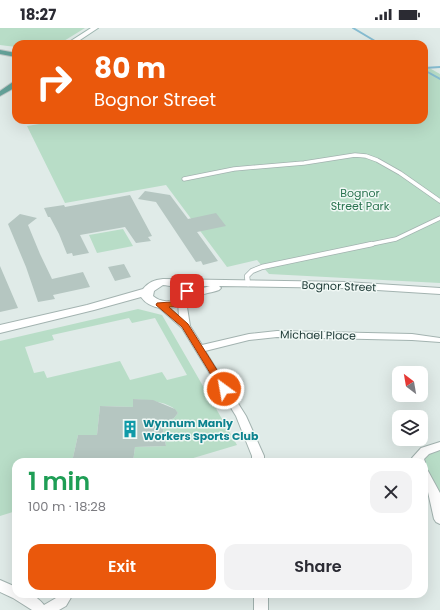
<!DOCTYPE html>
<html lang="en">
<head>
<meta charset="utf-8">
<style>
  body { margin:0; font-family:Poppins,sans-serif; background:#f2f2f3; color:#2b2b33; height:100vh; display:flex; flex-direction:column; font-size:15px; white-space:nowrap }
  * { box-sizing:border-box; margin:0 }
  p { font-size:13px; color:#7c7c81 }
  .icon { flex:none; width:22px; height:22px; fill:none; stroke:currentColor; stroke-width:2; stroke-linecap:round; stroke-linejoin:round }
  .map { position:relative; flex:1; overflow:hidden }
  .panel { position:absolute; left:12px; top:430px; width:416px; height:140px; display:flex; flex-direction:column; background:#fff; border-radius:12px; box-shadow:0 4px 16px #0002 }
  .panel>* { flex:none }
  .banner { position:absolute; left:12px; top:12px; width:416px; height:84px; border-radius:12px; box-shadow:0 4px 16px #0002; background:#ea580c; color:#fff; overflow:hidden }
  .needle { width:26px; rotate:329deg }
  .buttons { position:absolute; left:392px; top:338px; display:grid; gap:8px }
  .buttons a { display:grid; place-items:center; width:36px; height:36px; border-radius:8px; background:#fff; box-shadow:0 4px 16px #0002; font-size:20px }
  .pin { position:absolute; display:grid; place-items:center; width:34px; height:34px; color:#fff; margin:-17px; border-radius:8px; box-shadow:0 2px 6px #0006 }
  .me { position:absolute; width:44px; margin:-22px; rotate:328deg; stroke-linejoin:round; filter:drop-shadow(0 0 3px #0008) }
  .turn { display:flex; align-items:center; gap:14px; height:84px; padding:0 16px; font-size:18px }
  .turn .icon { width:52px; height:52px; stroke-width:2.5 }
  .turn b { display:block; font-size:28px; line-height:34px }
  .round { display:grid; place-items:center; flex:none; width:42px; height:42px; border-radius:12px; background:#f2f2f3 }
  .summary { display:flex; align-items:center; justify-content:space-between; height:68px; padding:0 16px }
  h1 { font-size:24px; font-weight:600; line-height:30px; color:#1e9e55 }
  .button { display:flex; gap:8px; margin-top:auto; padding:8px 16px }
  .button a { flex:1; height:46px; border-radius:12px; background:#ea580c; color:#fff; font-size:16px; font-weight:600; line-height:46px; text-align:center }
  .button a+a { background:#f2f2f3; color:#2b2b33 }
  .status { display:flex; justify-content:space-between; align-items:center; height:28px; padding:0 20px; background:#fff; direction:ltr }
  .status svg { height:11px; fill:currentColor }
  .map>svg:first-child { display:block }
</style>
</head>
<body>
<div class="status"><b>18:27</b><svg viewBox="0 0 49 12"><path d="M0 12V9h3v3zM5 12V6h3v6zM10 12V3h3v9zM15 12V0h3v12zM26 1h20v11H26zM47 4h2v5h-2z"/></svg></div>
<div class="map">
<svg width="440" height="582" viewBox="0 0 440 582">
  <rect width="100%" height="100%" fill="#e0ebe8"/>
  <path fill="#b8ddc7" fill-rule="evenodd" d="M0 0H85L59 16H16V19L0 17Z
    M424 37 440 46V255L269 246 257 232 227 239 166 157 65 175 27 98 64 92H424Z
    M123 201 133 218 97 225 89 207Z
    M138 281 162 287 237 417 180 434H133L135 419 166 418 162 396 174 390 178 385C171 373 146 372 133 371V379L100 378 97 407H78L72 434H16V483L0 488V313ZM129 290 132 295 155 290 187 347 167 352 162 344 130 352 120 333 47 350 44 343 34 345 25 319 54 312 52 307Z
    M440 418V491L424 446V434H419L425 423Z"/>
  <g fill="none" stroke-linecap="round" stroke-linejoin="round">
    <path stroke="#87bdd2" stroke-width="2" d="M353 0 380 16
      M424 40 440 39
      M424 42 440 51"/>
  </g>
  <path fill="#b5c6c1" d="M145 163 170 167 188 191 216 185 226 198 197 204 218 233 203 237 201 233 196 234 156 174 138 171Z
    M130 167 152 208 148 209 151 213 136 215 125 199 80 207 89 225 73 228 72 225 67 226 59 206 50 189H48L44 180 64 177 65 179Z
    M20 186 37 190 28 197 40 226 52 251 83 244 90 259 53 267 55 271 38 274 26 239 8 196Z
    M124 236 131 249 115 253 108 239Z
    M0 238 18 280 0 284Z
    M133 371 153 372 175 381 178 385 174 390 162 396 166 418 135 419 133 434H72L78 407H97L100 378 133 379Z"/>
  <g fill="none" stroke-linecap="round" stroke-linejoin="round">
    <g stroke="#a3b3b0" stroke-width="5">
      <path id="service-far1" d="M184 151 234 141 304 135 355 127 366 128 377 132 400 145 440 173
        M367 217 396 211 440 190"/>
    </g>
    <g stroke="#a3b3b0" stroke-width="6">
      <path id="service" d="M248 256 247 248 252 243 262 239 372 216"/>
    </g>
    <g stroke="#a3b3b0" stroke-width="2">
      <path id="minor" d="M182 270 186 273 190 298 202 317 249 306 277 303 412 306 440 310V314L412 312 277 309 249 312 205 323 246 388 264 428V434H252V428L236 388 182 300 156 277 157 275H163L179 289 178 273Z
        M440 414V422L429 426 424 431 425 434 424 435 413 434 412 430 421 420Z
        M424 442 428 443 440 465V496L436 494 434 491 428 464 424 456Z
        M0 552 16 559V566C30 566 35 566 44 577L56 570 59 566H73L66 578 59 582H32L13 570 0 564Z
        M254 566H268V582H254Z"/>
    </g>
    <g stroke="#a3b3b0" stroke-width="2">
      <path id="tertiary" d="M163 251 346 254 440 260V266L346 260 219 258 221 260 219 262C211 265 199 266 192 270 189 272 187 275 184 276 170 282 151 283 141 269L94 282 0 305V297L87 277 143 261C149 254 154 252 163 251ZM163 257C170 258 176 258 181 264V267C173 275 161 275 153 268L154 263ZM188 258H210L193 263Z"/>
    </g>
    <g stroke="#9eb7b1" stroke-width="2">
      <path id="secondary" d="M91 0H98L74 16H66Z"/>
    </g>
    <g stroke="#c1c8c7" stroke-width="2">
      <path id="primary" d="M0 22 16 25V29L0 26Z
        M13 54H16V59L0 68V63Z"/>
    </g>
    <use href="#service-far1" stroke="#fff" stroke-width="3.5"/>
    <use href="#service" stroke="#fff" stroke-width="4.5"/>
    <use href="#minor" fill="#fff" fill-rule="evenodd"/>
    <use href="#tertiary" fill="#fff" fill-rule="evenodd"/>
    <use href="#secondary" fill="#fff" fill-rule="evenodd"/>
    <use href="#primary" fill="#64a299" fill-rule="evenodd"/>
  </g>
  <path fill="#ea580c" stroke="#983908" d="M187 260 191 263C190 274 179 279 169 279L188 296 229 361 228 363H221L182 299 156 277 157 275 171 274 179 271 184 261Z"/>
  <defs>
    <g id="building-bare" transform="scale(1.38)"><path d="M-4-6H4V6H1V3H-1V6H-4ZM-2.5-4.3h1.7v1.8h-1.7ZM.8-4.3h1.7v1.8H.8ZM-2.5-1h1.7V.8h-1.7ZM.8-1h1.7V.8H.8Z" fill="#0f9aa8" stroke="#f0f8f5" stroke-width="2.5" paint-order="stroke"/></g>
  </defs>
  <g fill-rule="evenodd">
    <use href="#building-bare" x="130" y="401"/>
  </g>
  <g text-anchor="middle" stroke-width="3" stroke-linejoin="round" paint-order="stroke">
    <g font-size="11" fill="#2a734f" stroke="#f0f8f5">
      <text x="360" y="169">Bognor<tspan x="360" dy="13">Street Park</tspan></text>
    </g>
    <g font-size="11" fill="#203c38" stroke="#f0f8f5">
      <text transform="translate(339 258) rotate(2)" y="4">Bognor Street</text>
      <text transform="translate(318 307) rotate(1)" y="4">Michael Place</text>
    </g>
    <g font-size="11" font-weight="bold" fill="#0d838f" stroke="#f0f8f5" text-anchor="start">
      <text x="143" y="399">Wynnum Manly<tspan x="143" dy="13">Workers Sports Club</tspan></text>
    </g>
  </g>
</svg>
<div class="buttons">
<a><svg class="needle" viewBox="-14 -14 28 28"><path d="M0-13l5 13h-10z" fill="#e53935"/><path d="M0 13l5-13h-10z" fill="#7c7c81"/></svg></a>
<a><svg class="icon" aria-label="layers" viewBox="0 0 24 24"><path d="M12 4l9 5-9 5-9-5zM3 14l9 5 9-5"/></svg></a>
</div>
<div class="pin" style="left:187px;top:263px;background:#d93025"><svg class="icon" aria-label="arrive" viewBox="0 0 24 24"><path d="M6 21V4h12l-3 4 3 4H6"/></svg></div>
<svg class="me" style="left:224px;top:361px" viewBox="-20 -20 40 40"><circle r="17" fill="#ea580c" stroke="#fff" stroke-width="3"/><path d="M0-11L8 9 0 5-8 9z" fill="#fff"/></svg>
<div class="banner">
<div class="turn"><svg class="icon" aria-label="right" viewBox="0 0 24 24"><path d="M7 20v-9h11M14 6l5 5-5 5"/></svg><div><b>80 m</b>Bognor Street</div></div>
</div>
<section class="panel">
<div class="summary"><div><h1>1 min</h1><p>100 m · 18:28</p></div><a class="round"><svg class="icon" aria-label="close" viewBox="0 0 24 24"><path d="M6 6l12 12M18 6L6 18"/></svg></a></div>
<div class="button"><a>Exit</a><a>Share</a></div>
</section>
</div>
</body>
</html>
